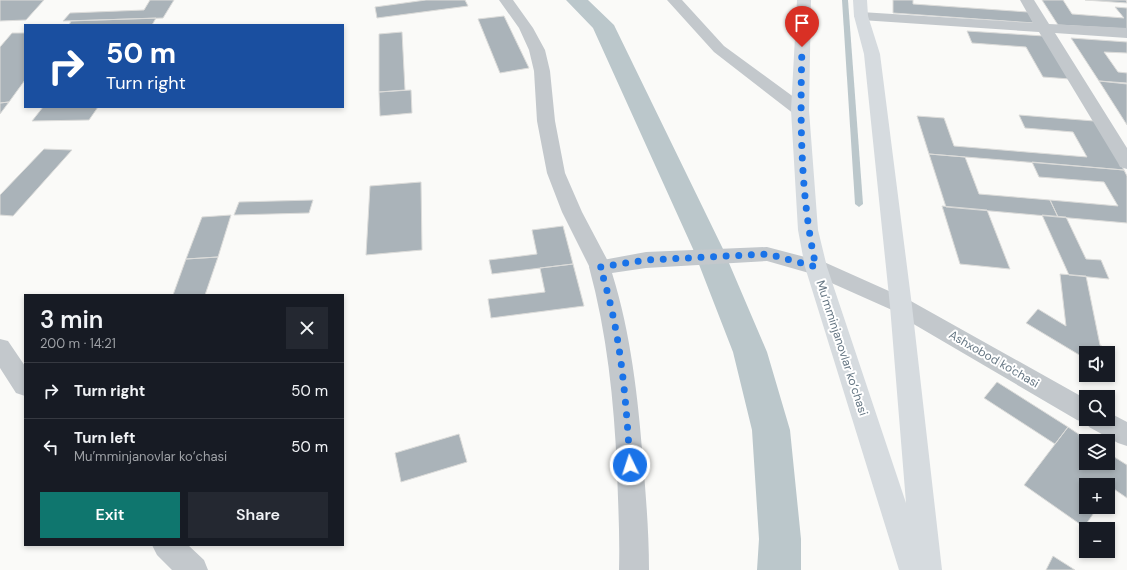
<!DOCTYPE html>
<html lang="en">
<head>
<meta charset="utf-8">
<style>
  body { margin:0; font-family:"DM Sans",sans-serif; background:#242831; color:#f1f3f6; height:100vh; display:flex; flex-direction:column; font-size:15px; white-space:nowrap }
  * { box-sizing:border-box; margin:0 }
  p { font-size:13px; color:#9ea1a6 }
  .icon { flex:none; width:22px; height:22px; fill:none; stroke:currentColor; stroke-width:2; stroke-linecap:round; stroke-linejoin:round }
  .map { position:relative; flex:1; overflow:hidden }
  .details { position:absolute; left:24px; top:294px; width:320px; height:252px; display:flex; flex-direction:column; background:#171b24; border-radius:0px; box-shadow:0 2px 6px #0003 }
  .details>* { flex:none }
  .banner { position:absolute; left:24px; top:24px; width:320px; height:84px; border-radius:0px; box-shadow:0 2px 6px #0003; background:#1a4fa0; color:#fff; overflow:hidden }
  .fabs { position:absolute; left:1079px; top:346px; display:grid; gap:8px }
  .fabs a { display:grid; place-items:center; width:36px; height:36px; border-radius:0px; background:#171b24; box-shadow:0 2px 6px #0003; font-size:20px }
  .pin { position:absolute; display:grid; place-items:center; width:34px; height:34px; color:#fff; margin:-41px -17px; border-radius:50% 50% 50% 0; rotate:-45deg; box-shadow:0 0 4px #0007 }
  .pin .icon { rotate:45deg }
  .me { position:absolute; width:44px; margin:-22px; rotate:356deg; stroke-linejoin:round; filter:drop-shadow(0 0 3px #0008) }
  .turn { display:flex; align-items:center; gap:14px; height:84px; padding:0 16px; font-size:18px }
  .turn .icon { width:52px; height:52px; stroke-width:2.5 }
  .turn b { display:block; font-size:28px; line-height:34px }
  .round { display:grid; place-items:center; flex:none; width:42px; height:42px; border-radius:0px; background:#242831 }
  .summary { display:flex; align-items:center; justify-content:space-between; height:68px; padding:0 16px }
  h1 { font-size:24px; font-weight:600; line-height:30px }
  .primary-button { display:flex; gap:8px; margin-top:auto; padding:8px 16px }
  .primary-button a { flex:1; height:46px; border-radius:0px; background:#0f766e; color:#fff; font-size:16px; font-weight:600; line-height:46px; text-align:center }
  .primary-button a+a { background:#242831; color:#f1f3f6 }
  ul { padding:0; list-style:none }
  li { display:flex; align-items:center; gap:12px; height:56px; padding:0 16px; border-top:1px solid #363941 }
  li div { flex:1 }
  li b { display:block; font-size:15px }
  li em { font-style:normal }
  .map>svg:first-child { display:block }
</style>
</head>
<body>
<div class="map">
<svg width="1127" height="570" viewBox="0 0 1127 570">
  <rect width="100%" height="100%" fill="#fafaf8"/>
  <g fill="none" stroke-linecap="round" stroke-linejoin="round">
    <path fill="#bbc7cb" fill-rule="evenodd" d="M842 0H848L863 204 859 207 855 204Z"/>
    <path fill="#bbc7cb" fill-rule="evenodd" d="M566 0H588L614 25 723 249 767 352 790 430 801 539V570H757L759 539 752 430 733 352 693 249 593 28Z"/>
  </g>
  <path fill="#aab3b9" stroke="#dcdcda" d="M0 0H44L26 20 0 21Z
    M150 0H174L163 18 63 21 70 13 144 10Z
    M426 0H465L468 6 377 18 375 7Z
    M893 0H913V4L1028 12 1034 23 893 13Z
    M1042 0H1063L1072 14 1124 18 1115 7 1127 8V29L1058 25Z
    M1085 0H1126L1127 3Z
    M504 16 529 68 500 73 478 19Z
    M156 18 152 25H69L71 21Z
    M967 31 1044 36 1070 79 1043 77 1026 47 972 43Z
    M402 32 405 90 379 92V34Z
    M12 33H25V80L9 102 0 103V47Z
    M1071 38 1127 42V53L1104 52 1118 72 1127 73V83L1099 81Z
    M1099 81 1127 84V125Z
    M411 90 412 113 380 116 379 92Z
    M9 102 0 114V103Z
    M43 107H98L89 120 32 121Z
    M1019 115 1094 121 1124 170 929 154 917 116 944 118 954 146 1087 157 1073 132 1025 128Z
    M44 149 72 150 13 216 0 215V195Z
    M929 154 965 157 979 194 1050 200 1058 217 946 207Z
    M1032 162 1124 170 1127 176V223L1058 217 1050 200 1118 206 1104 182 1039 177Z
    M421 182 422 250 366 255 370 186Z
    M313 200 309 213 234 215 239 202Z
    M942 206 987 210 1010 269 960 264Z
    M231 215 218 257 186 259 202 217Z
    M1042 215 1066 217 1086 259 1101 260 1109 279 1069 275Z
    M563 226 573 264 492 274 489 260 537 254 532 230Z
    M218 257 205 295H173L186 259Z
    M573 264 584 306 491 318 488 299 545 292 540 268Z
    M1060 274 1086 276 1100 345 1108 350 1106 353H1086V359L1026 323 1038 309 1066 326Z
    M997 382 1068 427 1055 444 984 398Z
    M1068 427 1089 441H1086V463H1108V453L1127 465V498L1111 487 1108 492V485H1086V507H1098L1084 527 1024 485Z
    M459 434 467 462 401 482 395 453Z
    M1053 556 1075 570H1046Z"/>
  <g fill="none" stroke-linecap="round" stroke-linejoin="round">
    <path fill="#c3c8cc" fill-rule="evenodd" d="M499 0H513L533 28 545 50 550 71 555 121 565 173 582 212 611 267 608 272 600 275 592 272 562 212 547 173 537 121 534 71 529 50 519 28Z
      M667 0H682L724 46 806 106 809 110 806 114 800 115 794 114 714 52Z
      M1020 0H1034L1049 24 1127 28V38L1055 33 1127 148V169L1120 167 1118 163 1039 32 861 20 856 19 854 16 856 13 861 12 1033 23Z
      M901 298 909 300 1086 399V419H1108V412L1127 422V446L1118 443 1089 427 1087 423 1077 420 893 312 890 306 893 300Z
      M0 339 8 341 25 366V396L16 393 0 368Z
      M152 545H188L204 560 208 570H172L157 555Z"/>
    <path fill="#c3c8cc" fill-rule="evenodd" d="M767 247 824 262 909 300 912 306 909 312 901 314 809 273 767 261 646 268 612 273C631 334 638 397 643 461 646 497 649 534 649 570H619C620 536 618 503 617 469 614 401 607 333 589 267L592 262 646 252Z"/>
    <path fill="#d6dbdf" fill-rule="evenodd" d="M797 0H811L809 110 818 230 827 267 906 503 890 306 864 54 854 16 853 0H867L868 16 880 54 912 306 942 570H899L805 267 798 230 791 110Z"/>
  </g>
  <g fill="none" stroke-linecap="round" stroke-linejoin="round">
    <path stroke="#1a73e8" stroke-width="7" stroke-dasharray="0 12.6" d="M630 465C626 399 621 331 600 267L646 260 768 254 816 267C800 195 800 121 802 47"/>
  </g>
  <g text-anchor="middle" stroke-width="4" stroke-linejoin="round" paint-order="stroke">
    <g font-size="12" fill="#657683" stroke="#fff">
      <text transform="translate(842 348) rotate(72)" y="4">Mu’mminjanovlar ko‘chasi</text>
      <text transform="translate(994 359) rotate(30)" y="4">Ashxobod ko'chasi</text>
    </g>
  </g>
</svg>
<div class="fabs">
<a><svg class="icon" aria-label="sound" viewBox="0 0 24 24"><path d="M4 9h4l5-4v14l-5-4H4zM17 9q2 3 0 6"/></svg></a>
<a><svg class="icon" aria-label="search" viewBox="0 0 24 24"><circle cx="10" cy="10" r="6"/><path d="M15 15l6 6"/></svg></a>
<a><svg class="icon" aria-label="layers" viewBox="0 0 24 24"><path d="M12 4l9 5-9 5-9-5zM3 14l9 5 9-5"/></svg></a>
<a>+</a>
<a>−</a>
</div>
<div class="pin" style="left:802px;top:47px;background:#d93025"><svg class="icon" aria-label="arrive" viewBox="0 0 24 24"><path d="M6 21V4h12l-3 4 3 4H6"/></svg></div>
<svg class="me" style="left:630px;top:465px" viewBox="-20 -20 40 40"><circle r="17" fill="#1a73e8" stroke="#fff" stroke-width="3"/><path d="M0-11L8 9 0 5-8 9z" fill="#fff"/></svg>
<div class="banner">
<div class="turn"><svg class="icon" aria-label="right" viewBox="0 0 24 24"><path d="M7 20v-9h11M14 6l5 5-5 5"/></svg><div><b>50 m</b>Turn right</div></div>
</div>
<section class="details">
<div class="summary"><div><h1>3 min</h1><p>200 m · 14:21</p></div><a class="round"><svg class="icon" aria-label="close" viewBox="0 0 24 24"><path d="M6 6l12 12M18 6L6 18"/></svg></a></div>
<ul>
<li><svg class="icon" aria-label="right" viewBox="0 0 24 24"><path d="M7 20v-9h11M14 6l5 5-5 5"/></svg><div><b>Turn right</b></div><em>50 m</em></li>
<li><svg class="icon" aria-label="left" viewBox="0 0 24 24"><path d="M17 20v-9H6M10 6l-5 5 5 5"/></svg><div><b>Turn left</b><p>Mu’mminjanovlar ko‘chasi</p></div><em>50 m</em></li>
</ul>
<div class="primary-button"><a>Exit</a><a>Share</a></div>
</section>
</div>
</body>
</html>
